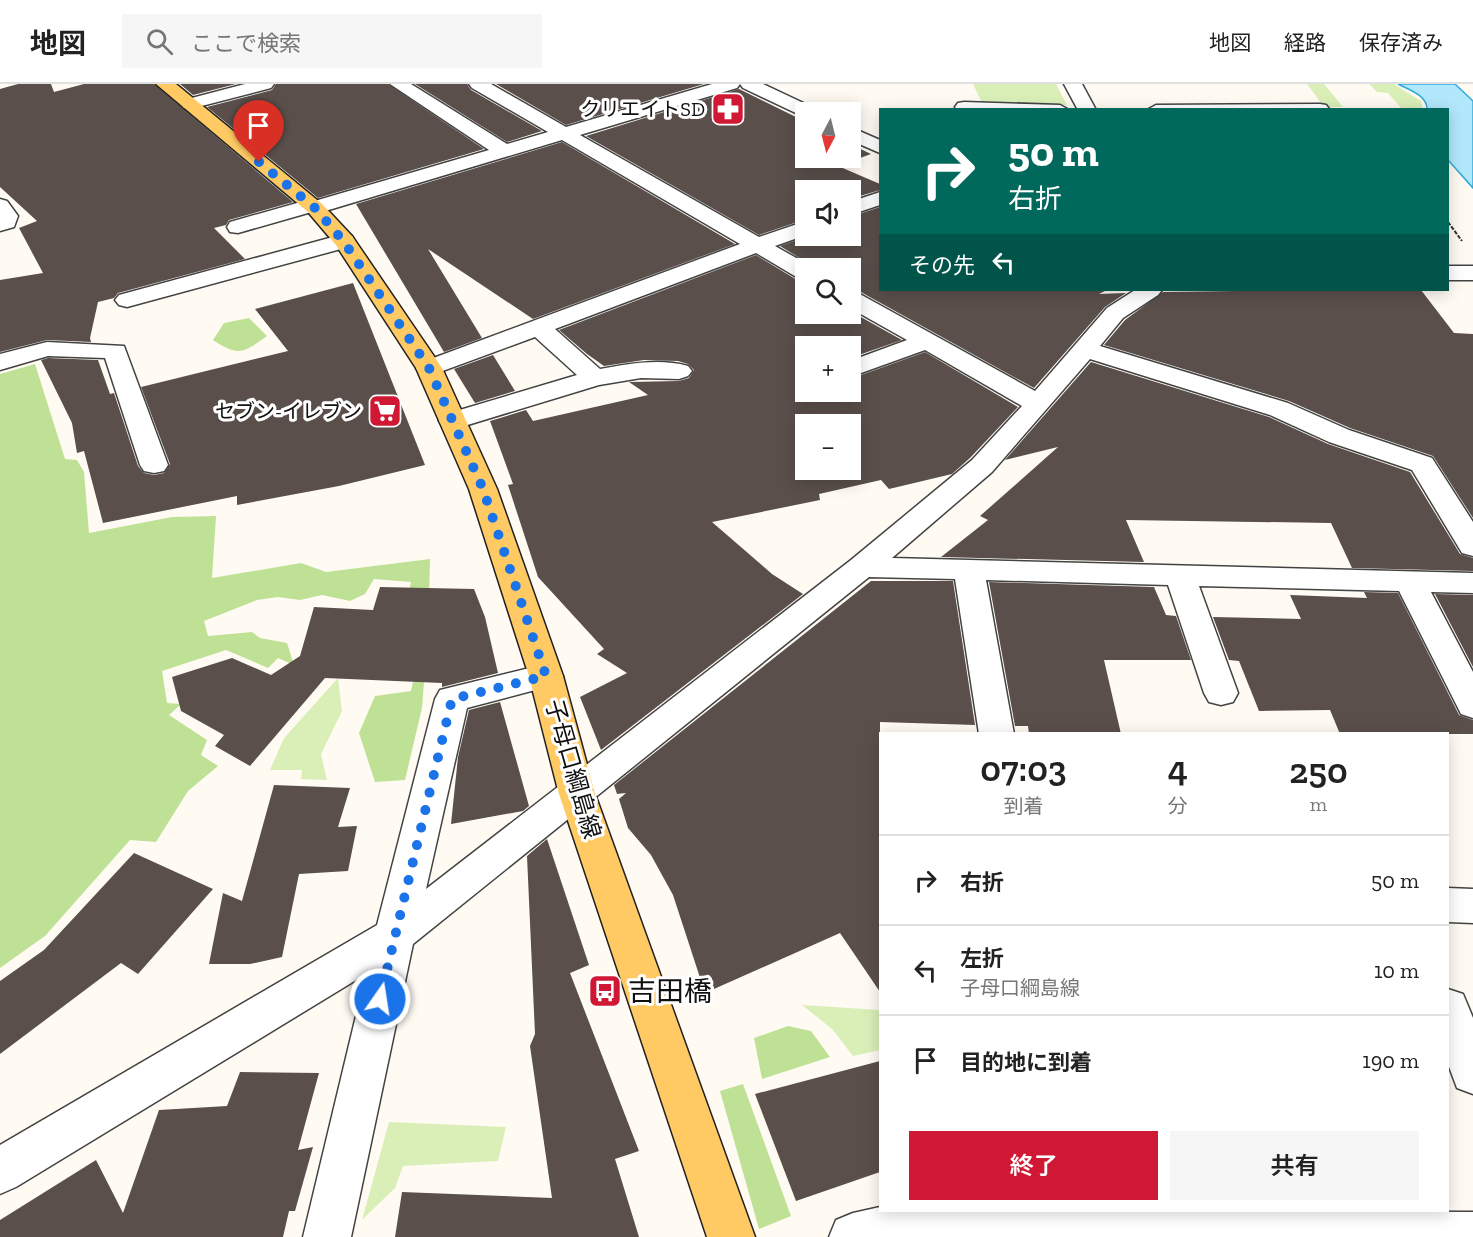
<!DOCTYPE html>
<html lang="ja">
<head>
<meta charset="utf-8">
<style>
  body { margin:0; font-family:"Zilla Slab","Noto Sans JP",serif; background:#f6f6f6; color:#222; height:100vh; display:flex; flex-direction:column; font-size:22px; white-space:nowrap }
  * { box-sizing:border-box; margin:0 }
  p { font-size:20px; color:#767676 }
  .icon { flex:none; width:33px; height:33px; fill:none; stroke:currentColor; stroke-width:2; stroke-linecap:round; stroke-linejoin:round }
  .map { position:relative; flex:1; overflow:hidden }
  .sheet { position:absolute; left:879px; top:648px; width:570px; height:480px; display:flex; flex-direction:column; background:#fff; border-radius:0px; box-shadow:0 3px 15px #0003 }
  .sheet>* { flex:none }
  .guide { position:absolute; left:879px; top:24px; width:570px; height:183px; border-radius:0px; box-shadow:0 3px 15px #0003; background:#00695c; color:#fff; overflow:hidden }
  .needle { width:39px; rotate:187deg }
  .fabs { position:absolute; left:795px; top:18px; display:grid; gap:12px }
  .fabs a { display:grid; place-items:center; width:66px; height:66px; border-radius:0px; background:#fff; box-shadow:0 3px 15px #0003; font-size:30px }
  .pin { position:absolute; display:grid; place-items:center; width:51px; height:51px; color:#fff; margin:-62px -26px; border-radius:50% 50% 50% 0; rotate:-45deg; box-shadow:0 0 6px #0007 }
  .pin .icon { rotate:45deg }
  .me { position:absolute; width:66px; margin:-33px; rotate:13deg; stroke-linejoin:round; filter:drop-shadow(0 0 4px #0008) }
  .turn { display:flex; align-items:center; gap:21px; height:126px; padding:0 30px; font-size:27px }
  .turn .icon { width:78px; height:78px; stroke-width:2.5 }
  .turn b { display:block; font-size:42px; line-height:51px }
  .then { display:flex; align-items:center; height:57px; padding:0 30px; background:#0003; gap:12px; font-size:22px }
  .eta { display:flex; justify-content:space-evenly; align-items:center; height:102px; text-align:center }
  .eta b { font-size:36px; font-weight:600; line-height:42px }
  .primary-button { display:flex; gap:12px; margin-top:auto; padding:12px 30px }
  .primary-button a { flex:1; height:69px; border-radius:0px; background:#d01834; color:#fff; font-size:24px; font-weight:600; line-height:69px; text-align:center }
  .primary-button a+a { background:#f6f6f6; color:#222 }
  ul { padding:0; list-style:none }
  li { display:flex; align-items:center; gap:18px; height:90px; padding:0 30px; border-top:2px solid #e0e0e0 }
  li div { flex:1 }
  li b { display:block; font-size:22px }
  li em { font-style:normal }
  header { display:flex; align-items:center; gap:36px; box-sizing:border-box; height:84px; padding:0 30px; background:#fff; border-bottom:2px solid #e0e0e0 }
  header strong { font-size:28px }
  nav { display:flex; gap:33px; margin-inline-start:auto; font-size:21px }
  .search { width:420px; height:54px; background:#f6f6f6; display:flex; align-items:center; gap:15px; box-sizing:border-box; padding:0 21px; border-radius:0px; color:#767676; font-size:22px }
  .map>svg:first-child { display:block }
</style>
</head>
<body>
<header>
<strong>地図</strong>
<div class="search"><svg class="icon" aria-label="search" viewBox="0 0 24 24"><circle cx="10" cy="10" r="6"/><path d="M15 15l6 6"/></svg>ここで検索</div>
<nav><a>地図</a><a>経路</a><a>保存済み</a></nav>
</header>
<div class="map">
<svg width="1473" height="1153" viewBox="0 0 1473 1153">
  <rect width="100%" height="100%" fill="#fffbf3"/>
  <path fill="#daefb8" d="M973 0H1056L1067 21H983Z
    M1307 0H1324L1343 23H1324Z
    M1369 0H1394L1421 17 1423 25H1402L1388 9 1377 8Z
    M338 594 342 627 321 670 327 696 301 695 302 686H270L284 654Z
    M802 921 880 926V966L853 972 832 945Z
    M389 1038 506 1043 498 1077 403 1082 395 1104 362 1136Z"/>
  <path fill="#bfe195" d="M249 234 267 252C243 269 239 273 213 256L224 239Z
    M35 280 65 375 77 376 84 388 89 449 172 433 216 432 212 494 301 479 326 488 430 475 428 551 400 549 411 498 374 495 365 510 350 517 322 511 300 516 278 513 257 516 204 537 208 552 252 548 260 554 287 559 294 581 278 574 268 584 226 566 162 587 167 619 181 620 169 631 207 656 201 671 218 682 188 707 156 758 130 756 45 852 0 884V290Z
    M421 560H427L422 624 405 696 375 698 359 649 375 612 411 607Z
    M788 942 811 947 830 973 762 995 754 954Z
    M743 1000 791 1132 759 1145 720 1007Z"/>
  <path fill="#b2e8fc" stroke="#31a9db" stroke-width="1.5" d="M1398 0H1455L1473 17V104L1448 76V26L1427 25C1427 11 1409 6 1398 0Z"/>
  <path fill="#5a4f4b" fill-rule="evenodd" d="M18 0H51L54 8 84 0H154L293 118 229 136 226 141 214 144 245 175 118 209 114 214 98 218 90 254 91 258 47 256 0 268V196L43 189 19 144 37 137 0 103V5Z
    M180 0H236L193 11Z
    M276 0H388L484 65 318 114 207 23 272 6Z
    M415 0H467L471 6 542 47 507 58Z
    M496 0H704L566 41Z
    M739 5 806 38V74H850V60L871 70 838 82 880 100V106L850 115V106H806V135L759 151 586 52Z
    M562 58 735 160 533 235 428 165 482 254 444 268 356 120Z
    M880 123V206H1107L1099 210 1126 209 1105 223 1034 304 859 207 850 205V184H816L780 162 808 152H850V133Z
    M756 171 797 196 806 198V230H850V227L902 256 850 274V262H806V308H850V295L925 268 1018 323 970 374 952 390 889 405 881 396 819 410 820 416 712 438 772 490 803 510 601 666 580 613 627 589 597 570 604 565 538 493 508 401 513 400 490 337 526 326 533 337 648 311 629 298 679 297 689 294 694 286 688 280 678 277 644 276 604 282 587 270 559 246ZM806 340H850V386H806Z
    M353 199 425 381 339 402 237 421V412L103 439 84 367 77 369 72 339 41 276 48 274 98 276 110 310 114 309 138 382 144 389 154 391 164 389 170 380 141 303 288 267 255 225Z
    M1316 206H1421L1454 249 1473 250V434L1433 372 1350 344 1289 317 1104 261 1125 236 1163 208Z
    M493 271 515 307 475 319 454 285Z
    M1091 278 1269 333 1328 360 1410 388 1460 470 1473 474V487L1352 484 1331 439 1126 436 1144 478 941 473 988 436 980 432 1058 363 1005 376Z
    M871 497H953L975 641 880 638V908L840 849 705 909 673 811 651 771 628 744 619 715 626 709 617 710 614 701Z
    M989 498 1154 503 1166 531 1176 532 1191 576H1104L1121 650H1029L1028 642H1015Z
    M380 503 474 505 485 533 498 589 442 603V599L325 594 250 682 215 662 224 651 181 627 172 593 232 574 271 591 300 572 314 523 373 526Z
    M1364 508 1398 509 1459 631 1473 636V650H1340L1330 626 1259 627 1239 577 1229 576 1213 533 1301 535 1290 511 1367 514Z
    M1435 510 1473 511V583Z
    M500 618 529 722 523 727 451 740 458 673 469 626Z
    M274 701 350 704 338 743 357 742 348 787 299 790 282 873 250 880H209L223 809 242 817Z
    M547 755 589 881 570 889 639 1067 615 1075 639 1153H395L402 1108 552 1114 530 962 535 950 527 772Z
    M134 769 213 805 138 890 121 879 0 970V897L44 866Z
    M880 977V1088L796 1117 755 1010Z
    M240 988 319 989 298 1066 313 1063 295 1127H289L283 1153H0V1136L96 1076 123 1129 159 1026 227 1022Z"/>
  <g fill="none" stroke-linecap="round" stroke-linejoin="round">
    <g stroke="#434343" stroke-width="3">
      <path id="minor" d="M245 0H274L271 4 190 25 184 24 181 20 184 16Z
        M390 0H411L507 60 548 48 472 4 469 0H491L566 43 712 0H740L737 4 580 51 759 153 806 137V151L775 162 814 184H806V196L798 194 756 169 555 245 600 285C629 280 659 274 688 282L692 287 688 292 679 295 641 294 599 301 461 343 452 345 443 343 439 337 443 331 577 291 535 253 429 292 420 289 416 284 420 279 740 160 562 56 322 128 308 129 238 149 230 148 227 143 230 138 304 117 318 116 489 66Z
        M740 0H763L814 24 817 28H806V33L802 32 743 4Z
        M1064 0H1082L1096 26H1078Z
        M964 18 1060 21 1069 26H957L955 23 958 19Z
        M1320 20 1326 21 1329 25 1147 26 1156 21Z
        M850 43 880 56V69L850 56Z
        M880 108V121L850 131V118Z
        M0 115 7 117 18 132 14 143 0 147Z
        M344 150 352 152 355 157 352 162 127 223 119 221 115 216 119 211Z
        M1448 182H1473V196H1448Z
        M1135 206H1162L1158 211 1123 234 1100 262 1288 319 1349 346 1432 374 1473 438V472L1462 469 1412 386 1329 358 1270 331 1090 275 992 388 892 474 1473 489V509L1431 508 1473 588V634L1461 630 1399 507 1199 502 1238 609 1233 618 1221 621 1209 618 1204 609 1168 501 986 496 1014 650H979L955 495 869 493 413 860 351 1153H303L366 890 16 1103 0 1110V1061L377 841 435 615 440 606 546 580 558 584 563 592 558 600 467 624 426 805 851 476 972 376 1022 322 925 266 850 293V277L907 256 850 224V207L858 209 1035 307 1107 224Z
        M47 258 124 262 168 381 164 387 154 389 144 387 140 381 105 274 48 272 0 286V270Z
        M1448 804 1473 805V839L1448 838Z
        M1448 905 1463 910 1473 934V1010L1457 1004 1448 980Z
        M880 1123V1126L1473 1128V1153H829L836 1136 853 1129Z"/>
    </g>
    <g stroke="#212121" stroke-width="3">
      <path id="major" d="M156 0H176L322 120 352 152 442 284 497 405 563 592 595 710 755 1153H707L559 710 529 592 469 405 416 284 336 161 308 128Z"/>
    </g>
    <path stroke="#323232" stroke-width="2" stroke-dasharray="4 1.5" stroke-linecap="butt" d="M1448 138 1462 157"/>
    <use href="#minor" fill="#fff" fill-rule="evenodd"/>
    <use href="#major" fill="#ffc963" fill-rule="evenodd"/>
  </g>
  <g fill="none" stroke-linecap="round" stroke-linejoin="round">
    <path stroke="#1a73e8" stroke-width="10" stroke-dasharray="0 18" d="M259 78 315 124 344 158 429 284 483 405 546 592 452 615 380 915"/>
  </g>
  <defs>
    <g id="pharmacy-square" transform="scale(1.725)"><rect x="-9" y="-9" width="18" height="18" rx="4" fill="#d01834" stroke="#fff"/><path d="M-2-6h4v4h4v4h-4v4h-4v-4h-4v-4h4Z" fill="#fff"/></g>
    <g id="supermarket-square" transform="scale(1.725)"><rect x="-9" y="-9" width="18" height="18" rx="4" fill="#d01834" stroke="#fff"/><path d="M-6-5.5h2.5l.6 2H6L4.5 2H-2.5L-4.4-4H-6ZM-1.5 3.2a1.3 1.3 0 1 0 .1 0ZM3 3.2a1.3 1.3 0 1 0 .1 0Z" fill="#fff"/></g>
    <g id="bus-square" transform="scale(1.725)"><rect x="-9" y="-9" width="18" height="18" rx="4" fill="#d01834" stroke="#fff"/><path d="M-5-6H5V4H4V6H2V4H-2V6H-4V4H-5ZM-3.5-4V0h7V-4ZM-3.5 1.2v1.5H-2V1.2ZM2 1.2v1.5H3.5V1.2Z" fill="#fff"/></g>
  </defs>
  <g fill-rule="evenodd">
    <use href="#pharmacy-square" x="728" y="25"/>
    <use href="#supermarket-square" x="385" y="327"/>
    <use href="#bus-square" x="605" y="907"/>
  </g>
  <g text-anchor="middle" stroke-width="6" stroke-linejoin="round" paint-order="stroke">
    <g font-size="20" fill="#101010" stroke="#fff" text-anchor="end">
      <text x="705" y="32">クリエイトSD</text>
      <text x="362" y="334">セブン-イレブン</text>
    </g>
    <g font-size="24" fill="#101010" stroke="#fff">
      <text transform="translate(573 685) rotate(74)" y="8">子母口綱島線</text>
    </g>
    <g font-size="28" fill="#101010" stroke="#fff" text-anchor="start">
      <text x="628" y="917">吉田橋</text>
    </g>
  </g>
</svg>
<div class="fabs">
<a><svg class="needle" viewBox="-14 -14 28 28"><path d="M0-13l5 13h-10z" fill="#e53935"/><path d="M0 13l5-13h-10z" fill="#767676"/></svg></a>
<a><svg class="icon" aria-label="sound" viewBox="0 0 24 24"><path d="M4 9h4l5-4v14l-5-4H4zM17 9q2 3 0 6"/></svg></a>
<a><svg class="icon" aria-label="search" viewBox="0 0 24 24"><circle cx="10" cy="10" r="6"/><path d="M15 15l6 6"/></svg></a>
<a>+</a>
<a>−</a>
</div>
<div class="pin" style="left:259px;top:78px;background:#d93025"><svg class="icon" aria-label="arrive" viewBox="0 0 24 24"><path d="M6 21V4h12l-3 4 3 4H6"/></svg></div>
<svg class="me" style="left:380px;top:915px" viewBox="-20 -20 40 40"><circle r="17" fill="#1a73e8" stroke="#fff" stroke-width="3"/><path d="M0-11L8 9 0 5-8 9z" fill="#fff"/></svg>
<div class="guide">
<div class="turn"><svg class="icon" aria-label="right" viewBox="0 0 24 24"><path d="M7 20v-9h11M14 6l5 5-5 5"/></svg><div><b>50 m</b>右折</div></div>
<div class="then">その先<svg class="icon" aria-label="left" viewBox="0 0 24 24"><path d="M17 20v-9H6M10 6l-5 5 5 5"/></svg></div>
</div>
<section class="sheet">
<div class="eta">
<div><b>07:03</b><p>到着</p></div>
<div><b>4</b><p>分</p></div>
<div><b>250</b><p>m</p></div>
</div>
<ul>
<li><svg class="icon" aria-label="right" viewBox="0 0 24 24"><path d="M7 20v-9h11M14 6l5 5-5 5"/></svg><div><b>右折</b></div><em>50 m</em></li>
<li><svg class="icon" aria-label="left" viewBox="0 0 24 24"><path d="M17 20v-9H6M10 6l-5 5 5 5"/></svg><div><b>左折</b><p>子母口綱島線</p></div><em>10 m</em></li>
<li><svg class="icon" aria-label="arrive" viewBox="0 0 24 24"><path d="M6 21V4h12l-3 4 3 4H6"/></svg><div><b>目的地に到着</b></div><em>190 m</em></li>
</ul>
<div class="primary-button"><a>終了</a><a>共有</a></div>
</section>
</div>
</body>
</html>
